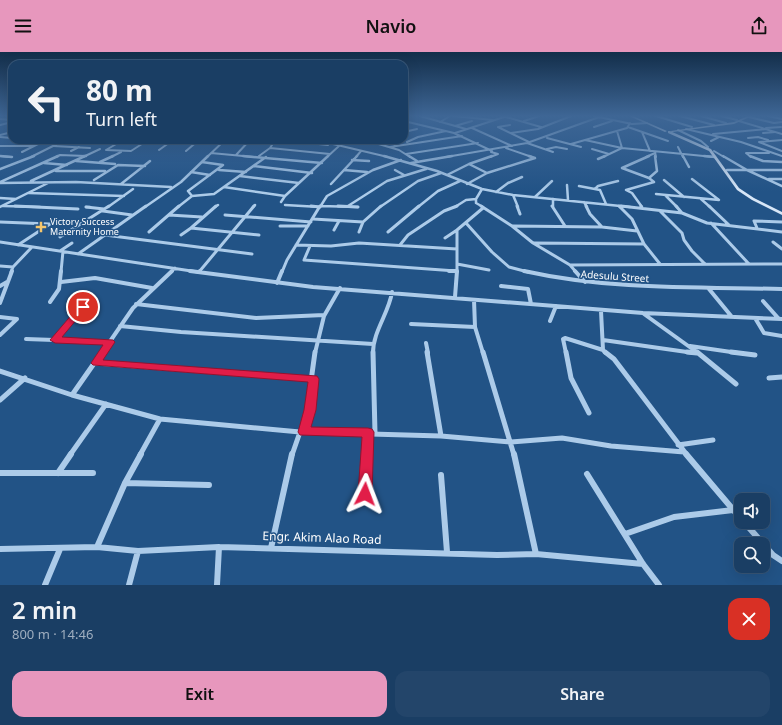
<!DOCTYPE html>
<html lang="en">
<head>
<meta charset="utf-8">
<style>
  body { margin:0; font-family:"Noto Sans",sans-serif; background:#23456a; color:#f1f3f6; height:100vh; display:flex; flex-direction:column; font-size:15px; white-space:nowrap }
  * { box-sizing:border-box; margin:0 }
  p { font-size:13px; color:#9faebf }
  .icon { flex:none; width:22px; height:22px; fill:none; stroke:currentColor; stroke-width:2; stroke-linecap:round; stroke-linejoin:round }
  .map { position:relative; height:533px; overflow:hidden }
  .side { display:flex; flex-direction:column; background:#1a3e64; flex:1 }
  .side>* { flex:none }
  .hud { position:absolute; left:8px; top:8px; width:400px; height:84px; border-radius:12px; box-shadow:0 4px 16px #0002,0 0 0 1px #385778; background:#1a3e64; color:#f1f3f6; overflow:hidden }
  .buttons { position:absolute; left:734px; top:441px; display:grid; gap:8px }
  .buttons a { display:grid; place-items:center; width:36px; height:36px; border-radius:8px; background:#1a3e64; box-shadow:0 4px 16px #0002,0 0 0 1px #385778; font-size:20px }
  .pin { position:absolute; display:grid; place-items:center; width:34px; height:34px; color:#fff; margin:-17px; border:2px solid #fff; border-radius:50%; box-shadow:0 1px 4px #0007 }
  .me { position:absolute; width:44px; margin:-22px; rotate:3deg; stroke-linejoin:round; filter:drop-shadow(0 0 3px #0008) }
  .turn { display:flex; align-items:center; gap:14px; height:84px; padding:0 12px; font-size:18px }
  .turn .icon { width:52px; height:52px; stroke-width:2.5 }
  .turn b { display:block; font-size:28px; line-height:34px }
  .round { display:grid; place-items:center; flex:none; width:42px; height:42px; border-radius:12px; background:#23456a }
  .headline { display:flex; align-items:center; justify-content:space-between; height:68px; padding:0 12px }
  h1 { font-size:24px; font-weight:600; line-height:30px }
  .button { display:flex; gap:8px; margin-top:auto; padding:8px 12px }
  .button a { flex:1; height:46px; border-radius:12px; background:#e797bd; color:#111; font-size:16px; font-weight:600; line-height:46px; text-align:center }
  .button a+a { background:#23456a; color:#f1f3f6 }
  header { display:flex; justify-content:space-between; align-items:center; height:52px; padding:0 12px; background:#e797bd; color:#111; font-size:18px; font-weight:600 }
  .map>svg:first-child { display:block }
</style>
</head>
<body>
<header><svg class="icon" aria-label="menu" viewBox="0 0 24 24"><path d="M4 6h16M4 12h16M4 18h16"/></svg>Navio<svg class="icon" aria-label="share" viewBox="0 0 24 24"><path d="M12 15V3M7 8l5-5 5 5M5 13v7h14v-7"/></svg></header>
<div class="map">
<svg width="782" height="533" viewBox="0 0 782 533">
  <rect width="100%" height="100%" fill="#225386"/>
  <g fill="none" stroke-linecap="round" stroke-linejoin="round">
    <path stroke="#accbe9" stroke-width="2" d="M9 64 12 65
      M420 64 466 77
      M454 64 493 68
      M594 64 632 72 647 71
      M656 64 692 75
      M680 64 714 73
      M701 64 726 71
      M721 64 737 68
      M768 64 782 67
      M506 65 541 75
      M749 65 774 71 782 70
      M0 67 12 68
      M404 69 454 81 492 99
      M524 69 539 64
      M739 69 782 82
      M440 70 450 64
      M0 73 12 70
      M510 73 498 75 529 90
      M455 74 472 69
      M594 75 612 69
      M628 75 668 89
      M472 76 512 94
      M766 76 781 75
      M686 77 741 90 782 104
      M678 78 701 89 708 95
      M404 80 417 77
      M642 80 650 99
      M455 81 507 64
      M511 81 538 77 571 64
      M763 81 775 80
      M713 82 767 77
      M0 83 12 80
      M0 85 12 86
      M547 86 581 95
      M748 86 758 85 768 88
      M123 88 106 98 131 99 148 88
      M280 88 328 93
      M316 88 388 105
      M365 88 399 98 410 105
      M386 88 395 93
      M585 88 622 96 714 105
      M782 88 759 90 782 99
      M103 89H120
      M249 89 274 90 270 96 259 104
      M711 89 719 85
      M407 90 418 85 446 79
      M527 91 553 100
      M571 92 627 76 630 71
      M0 94H33
      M54 94 90 96
      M390 95 462 84
      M678 95 683 105
      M270 96 330 102
      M506 96 532 105
      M547 97 556 95 567 97
      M592 97 609 102
      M159 98 173 88
      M71 99 79 95
      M186 99 199 88
      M714 99 724 105
      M22 100 46 88
      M655 100 656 105
      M211 101 254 105
      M406 102 478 91
      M236 103 249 89
      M0 104 11 105
      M31 105 65 88
      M56 105 60 103 86 104
      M83 105 100 97
      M111 105 121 100
      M207 105 225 88
      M327 105 339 94
      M356 105 361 99
      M446 105 527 91 602 64
      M490 105 498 102 491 100
      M603 105 622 96 617 79
      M646 105 655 101
      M751 105 746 101H769"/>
    <path stroke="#accbe9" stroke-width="2.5" d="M0 104 12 105
      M84 104H86
      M243 104 322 111
      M384 104 437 119 482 137 513 143 630 155
      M409 104 417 109
      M649 104 622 116 649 126
      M683 104 689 115
      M704 104 715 105
      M723 104 747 118 782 134
      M750 104 763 109 782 110
      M598 107 605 104
      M352 108 369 109
      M76 109 115 112
      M100 110 113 104
      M44 111 67 113
      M411 111 452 104
      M469 112 487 121
      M254 114 312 121
      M0 117 34 104
      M219 118 246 120
      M344 118 367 120
      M395 118 404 123
      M727 118H782
      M56 119H105
      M191 120 210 123
      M447 123 469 112 492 104
      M240 124 299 131
      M769 127H782
      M94 128 118 113 145 114
      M664 128 684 145
      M31 129 85 104
      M0 130 58 104
      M0 131 76 130 171 135
      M121 132 150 109
      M331 132 357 104
      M467 132 487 121 535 106 529 104
      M567 133 568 148
      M579 134 600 138 606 152
      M224 135 285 144 328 104
      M482 137 476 147V151L483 155
      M595 137 598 134 618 129
      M496 140 508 131 522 125
      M29 141 124 144
      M656 142 719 148 692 127
      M513 143 518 155
      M665 143 677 155
      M192 144 188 139 223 113 202 110
      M535 145 552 129
      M0 146 16 147
      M701 147 710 155
      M281 150 285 144
      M584 150 587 155
      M285 153 320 155
      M3 154 40 155
      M320 154 358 155
      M348 154 387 129 426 117
      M619 154 620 155
      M0 155 48 131
      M86 155H90
      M108 155 133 137
      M145 155 181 130 208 104
      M178 155 192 144 214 142 266 105
      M215 155 218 153
      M253 155 255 153
      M320 155 327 144 373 118 401 108
      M380 155 418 129 441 121
      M418 155 438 139 460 129
      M455 155 466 148 476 147
      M553 155V147
      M642 155 632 141 626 138 654 130 649 126 657 119 655 104"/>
    <path stroke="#accbe9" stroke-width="3" d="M15 154 78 157
      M216 154 191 176 259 183
      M311 154 320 155
      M338 154 358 155
      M481 154 512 174 533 191 570 213 576 220
      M517 154 520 162
      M552 154 565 174
      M586 154 590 162 602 175
      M619 154 632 167 644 192 660 212
      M621 154 682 161 707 171 782 180
      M641 154 642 156
      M676 154 682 161
      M709 154 729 173
      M86 155 104 157
      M103 159 132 163
      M660 159 682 181 684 188 692 199 705 212
      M169 163 202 165
      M225 163 311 170
      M313 167 363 170 359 180
      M0 170 50 172 18 193
      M363 170 381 154
      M466 171 492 200 509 215 528 220
      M711 171 749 212
      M280 174H308
      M513 174 602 175 637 179
      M757 176 754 169 782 170
      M334 178 339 169
      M149 180 179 154
      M388 180 419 154
      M105 183 252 202
      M181 183 191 176
      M60 185 109 154
      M445 186 457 178
      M0 190 198 220
      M773 190 782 197
      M534 191 644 192
      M296 193 331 194 359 191 457 197
      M400 193 408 183 444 159 457 154
      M310 194 304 208 456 219
      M60 199 72 191
      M78 202 146 154
      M457 212 489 218
      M570 213 782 212
      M0 214 13 215
      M11 220 13 215 32 195
      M61 220 63 199
      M171 220 175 216
      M199 220 254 154
      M282 220 287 208 320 154
      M457 220V178L483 156"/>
    <path stroke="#accbe9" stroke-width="4" d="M190 219 313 235 643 261 782 267
      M449 219H456
      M524 219C609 238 696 235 782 237
      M575 219 585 230
      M199 220 200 219
      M61 230 95 226 152 236
      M277 231 282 219
      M0 234 7 230
      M501 234 528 237 531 252
      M709 237 732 265
      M455 245 457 219
      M474 248 475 275 483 301
      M763 249 779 267
      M50 250 59 237 61 219
      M0 251 12 219
      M136 252 256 266 324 263
      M601 259 603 298
      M644 262 698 301
      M0 265 17 267 0 283
      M755 266 764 281 782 284
      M550 269 556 254
      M411 272 475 275
      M120 274 181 280 373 292
      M26 287 110 290
      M55 288 92 244
      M603 288 694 301
      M426 291 428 301
      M690 294 738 301
      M102 301 133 256 172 219
      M315 301 324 264 340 236
      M373 301C373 279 389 261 392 240
      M566 301 563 287 565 286 603 298 606 301"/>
    <path stroke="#accbe9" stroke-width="5" d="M373 300 375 381
      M427 300 441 384
      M483 300 514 403
      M566 300 571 326 589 361
      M605 300 614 307 687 403
      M687 300 697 301
      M697 300 736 332
      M731 300 755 303
      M96 311 313 327
      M0 319 72 343 160 367 300 380 441 384 511 390 562 386 611 394 684 400
      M769 326 782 325
      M72 343 102 300
      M0 348 25 326
      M304 380 315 300
      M678 393 713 388
      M70 403 106 352
      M140 403 160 367
      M292 403 300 380
      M367 403 368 381"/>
    <path stroke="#accbe9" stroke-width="6" d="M514 402 536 502
      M686 402 741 467
      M0 421H93
      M58 421 71 402
      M587 422 643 512 659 533
      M441 423 447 500
      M125 431 209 433
      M365 442 367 402
      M744 470 773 503 782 509
      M625 482 674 465 733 458
      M97 495 125 431 141 402
      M271 496 292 402
      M0 497 97 495 138 499 219 495 497 503 536 502 643 512
      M45 533 60 497
      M129 533 138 499
      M217 533 219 495"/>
    <path fill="#d7e6f7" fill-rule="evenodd" d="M629 64H633L667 79 665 80Z
      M748 64H752L734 72 672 80 671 79 734 70Z
      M668 79H670L711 97 739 136 754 146 782 160V163L752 148 737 138 709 99 668 81Z"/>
  </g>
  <linearGradient id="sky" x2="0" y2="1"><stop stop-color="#132e4a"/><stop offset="0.46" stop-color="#3e6695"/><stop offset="1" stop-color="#3e6695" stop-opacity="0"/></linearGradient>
  <rect width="782" height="139" fill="url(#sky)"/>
  <path fill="#e11d48" stroke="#92132f" d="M83 252 87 255 62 285 113 288 115 290 103 308 317 324 319 327 316 358 311 375 368 376 372 377 374 380 372 442 370 446 365 448 360 446 358 442 362 385 300 383 298 380 304 358 308 330 93 313 91 311 103 293 55 291 50 288 80 253Z"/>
  <path fill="#f5c76e" stroke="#225386" stroke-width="1.5" d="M39 169h4v4h4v4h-4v4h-4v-4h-4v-4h4z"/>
  <g text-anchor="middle" stroke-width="3" stroke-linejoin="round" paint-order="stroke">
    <g font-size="9" fill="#fff" stroke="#225386" text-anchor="start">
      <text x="50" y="173">Victory Success<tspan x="50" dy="10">Maternity Home</tspan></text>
    </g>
    <g font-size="10" fill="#fff" stroke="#225386">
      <text transform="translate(615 224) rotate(4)" y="4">Adesulu Street</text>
    </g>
    <g font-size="12" fill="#fff" stroke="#225386">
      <text transform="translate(322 486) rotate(2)" y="4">Engr. Akim Alao Road</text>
    </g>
  </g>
</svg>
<div class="buttons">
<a><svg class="icon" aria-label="sound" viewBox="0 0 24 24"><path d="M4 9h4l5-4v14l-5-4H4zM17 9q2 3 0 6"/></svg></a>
<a><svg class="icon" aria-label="search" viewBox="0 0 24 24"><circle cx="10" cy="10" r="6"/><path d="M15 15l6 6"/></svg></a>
</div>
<div class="pin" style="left:83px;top:255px;background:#d93025"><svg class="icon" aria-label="arrive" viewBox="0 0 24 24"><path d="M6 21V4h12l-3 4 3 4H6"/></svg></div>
<svg class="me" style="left:365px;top:442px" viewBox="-20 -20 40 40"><path d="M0-17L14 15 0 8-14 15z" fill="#e11d48" stroke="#fff" stroke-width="4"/></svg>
<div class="hud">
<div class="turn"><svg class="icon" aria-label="left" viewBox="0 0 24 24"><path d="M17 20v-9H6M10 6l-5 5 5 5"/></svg><div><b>80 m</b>Turn left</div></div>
</div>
</div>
<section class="side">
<div class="headline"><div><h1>2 min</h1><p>800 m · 14:46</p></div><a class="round" style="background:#d93025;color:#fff"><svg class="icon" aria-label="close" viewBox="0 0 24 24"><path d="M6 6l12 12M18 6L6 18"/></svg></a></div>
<div class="button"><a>Exit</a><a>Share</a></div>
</section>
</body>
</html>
